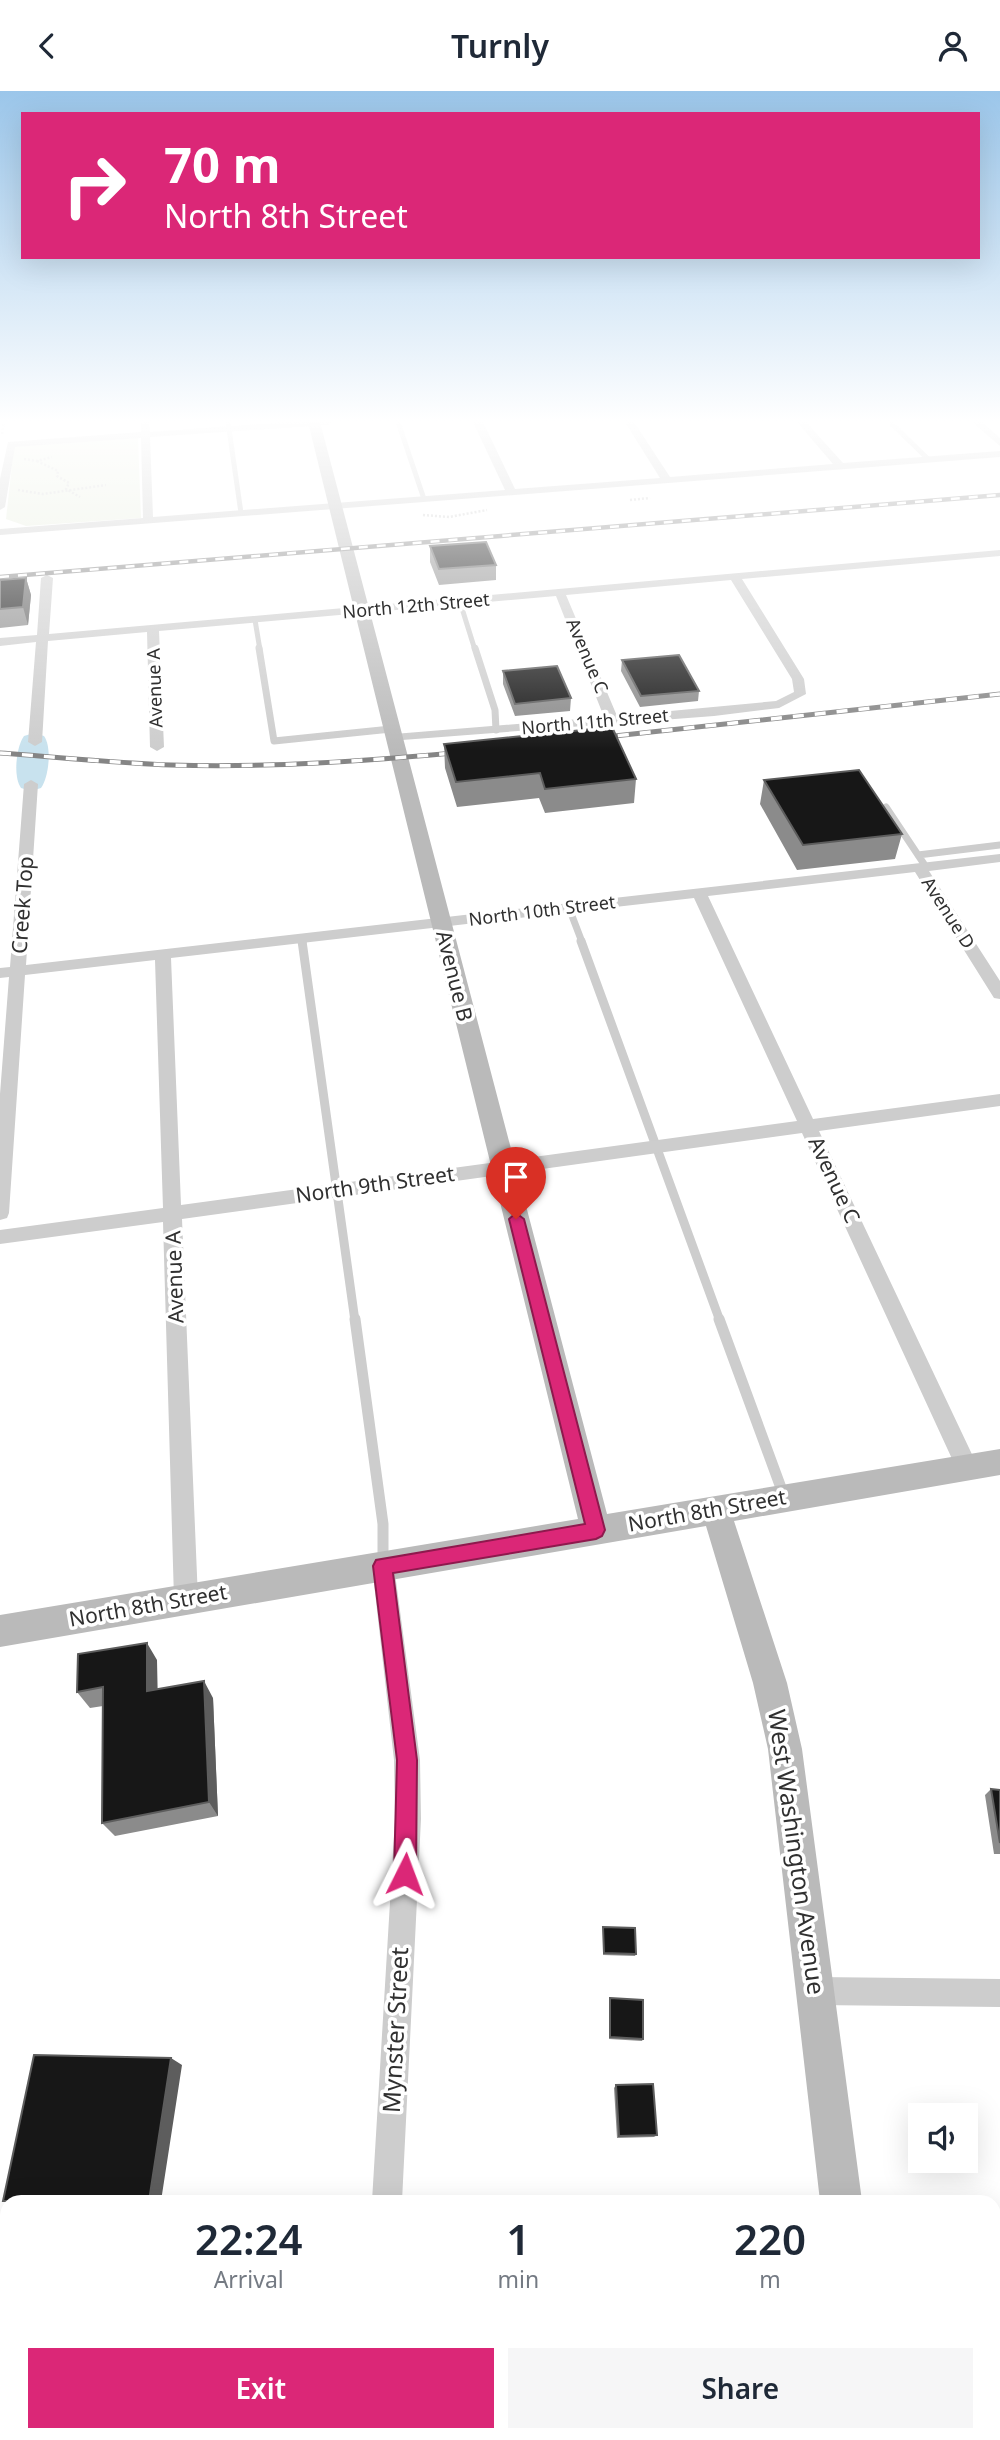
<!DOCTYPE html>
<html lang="en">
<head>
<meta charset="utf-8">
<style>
  body { margin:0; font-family:"Noto Sans",sans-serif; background:#f6f6f7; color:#1f2937; height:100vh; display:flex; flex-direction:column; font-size:26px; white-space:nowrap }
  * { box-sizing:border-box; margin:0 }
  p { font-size:23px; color:#747a83 }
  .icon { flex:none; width:38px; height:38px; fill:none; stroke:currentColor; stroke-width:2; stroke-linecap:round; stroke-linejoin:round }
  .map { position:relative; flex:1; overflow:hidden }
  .details { position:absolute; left:0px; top:2104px; width:1001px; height:247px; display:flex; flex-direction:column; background:#fff; border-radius:21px 21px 0 0; box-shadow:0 7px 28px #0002 }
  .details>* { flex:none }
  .banner { position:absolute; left:21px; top:21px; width:959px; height:147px; border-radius:0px; box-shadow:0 7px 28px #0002; background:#db2777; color:#fff; overflow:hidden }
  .tools { position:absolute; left:908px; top:2012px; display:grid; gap:14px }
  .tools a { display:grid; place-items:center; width:70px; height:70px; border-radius:0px; background:#fff; box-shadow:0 7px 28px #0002; font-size:35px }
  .pin { position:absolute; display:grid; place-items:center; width:60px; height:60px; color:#fff; margin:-72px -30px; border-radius:50% 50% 50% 0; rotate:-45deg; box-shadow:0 0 7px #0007 }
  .pin .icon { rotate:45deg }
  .me { position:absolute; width:77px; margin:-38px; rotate:3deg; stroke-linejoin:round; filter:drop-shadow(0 0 5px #0008) }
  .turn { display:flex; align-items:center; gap:24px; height:147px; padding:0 28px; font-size:32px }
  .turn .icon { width:91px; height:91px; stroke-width:2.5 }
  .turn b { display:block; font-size:49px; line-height:60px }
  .eta { display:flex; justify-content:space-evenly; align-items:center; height:119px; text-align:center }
  .eta b { font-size:42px; font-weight:600; line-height:49px }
  .primary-button { display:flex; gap:14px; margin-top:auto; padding:14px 28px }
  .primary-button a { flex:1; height:80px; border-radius:0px; background:#db2777; color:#fff; font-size:28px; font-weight:600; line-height:80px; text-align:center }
  .primary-button a+a { background:#f6f6f7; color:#1f2937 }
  header { display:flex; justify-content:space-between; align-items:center; height:91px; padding:0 28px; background:#fff; font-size:32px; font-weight:600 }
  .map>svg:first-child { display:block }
</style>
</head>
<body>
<header><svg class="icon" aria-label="back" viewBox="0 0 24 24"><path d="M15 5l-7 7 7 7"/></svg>Turnly<svg class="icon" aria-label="person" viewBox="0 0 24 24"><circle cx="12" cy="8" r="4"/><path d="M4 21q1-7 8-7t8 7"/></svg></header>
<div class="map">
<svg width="1000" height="2349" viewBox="0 0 1000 2349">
  <rect width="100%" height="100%" fill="#fff"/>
  <path fill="#e7eddd" d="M138 347 141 427 26 435 6 428 14 356Z"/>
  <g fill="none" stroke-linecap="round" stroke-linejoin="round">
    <path fill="#c8e2ee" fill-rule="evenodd" d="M34 642 44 645C52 656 49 686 41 697L31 700 21 697C13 686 16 656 24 645Z"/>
    <path stroke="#cdcdcd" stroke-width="2.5" stroke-dasharray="2 2" stroke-linecap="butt" d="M2 343 4 331
      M24 368 37 370 52 366
      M37 370 58 380 57 385 69 392 66 398 80 406
      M18 399 43 403 106 394
      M630 409 650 407
      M423 424 449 426 487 419"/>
    <path stroke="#cdcdcd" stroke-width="5" d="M228 331 241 422
      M398 331 424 408
      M890 331 928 368
      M460 511 475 559
      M255 529 260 559"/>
    <path stroke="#cdcdcd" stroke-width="7" d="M259 557 274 650 391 638
      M475 557 495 619 496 639
      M886 716 926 776
      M918 764 1000 754
      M569 817 582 851
      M302 847 303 851"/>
    <path stroke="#cdcdcd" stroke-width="9" d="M302 850 355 1230
      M581 850 720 1230"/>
    <path stroke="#cdcdcd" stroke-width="11" d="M355 1228 383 1433V1471
      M719 1228 784 1405"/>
    <path fill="#cdcdcd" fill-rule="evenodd" d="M141 331H149L150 341 285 331H332L328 334 150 346 153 426 505 399 473 331H483L515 398 660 387 625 331H634L670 386 833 373 797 331H806L843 372 1000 360V366L0 444V438L143 427 141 347 15 356 5 416 0 419V388L8 351 141 341Z
      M972 331H982L1000 347V355Z
      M1000 459V465L742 488 804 588 806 603 779 617 714 625 389 650 388 647 394 643 604 626 556 505 159 540 164 656 157 660 150 656 147 541 48 550 42 651 35 655 28 651 36 551 0 555V547L37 544 41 487 47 484 53 487 49 543ZM731 489 792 588 794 601 776 610 617 625 566 504Z
      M31 689 38 693 26 874 1000 763V771L929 780 1000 890V908L994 907 915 781 708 805 813 1028 1000 1003V1015L819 1040 978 1376 975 1383 967 1386 959 1383 802 1042 182 1128 198 1508 194 1516 186 1519 178 1516 174 1508 163 1131 0 1153V1139L163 1117 155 869 25 884 9 1122 7 1127 0 1129V1003L9 886 0 887V877L10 876 24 693ZM694 807 797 1030 181 1114 171 867Z
      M383 1464 391 1467 394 1475 420 1669 421 1728 402 2110H372L395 1728 394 1669 372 1475 375 1467Z
      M816 1886 1000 1888V1916L816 1914 806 1910 802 1900 806 1890Z
      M357 2343H391V2349H357Z"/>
    <path fill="#bababa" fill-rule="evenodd" d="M308 331H320L607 1423 1000 1358V1384L734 1430 787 1592 802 1658 862 2110H820L768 1658 753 1592 706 1435 0 1556V1524L578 1428Z
      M846 2343H892L893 2349H847Z"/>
    <g stroke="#858585" stroke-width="4.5">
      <path id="rail-far1" d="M0 486 1000 404"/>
    </g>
    <g stroke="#858585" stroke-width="5">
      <path id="rail" d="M596 647 1000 603
        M0 662C57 666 114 672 171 674 269 677 366 670 464 661"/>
    </g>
    <use href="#rail-far1" stroke="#fff" stroke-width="2.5" stroke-dasharray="9" stroke-linecap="butt"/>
    <use href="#rail" stroke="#fff" stroke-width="3.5" stroke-dasharray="11" stroke-linecap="butt"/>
  </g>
  <path fill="#8b8b8b" d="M430 455 496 474V489L439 494 430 471Z
    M26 487 31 504 28 534 0 537V489Z
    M622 569 699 600 698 610 640 616 621 580Z
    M503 580 571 607 570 620 515 625 503 593Z
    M444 653 636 688 634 712 545 722 539 707 457 716 445 677Z
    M764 689 902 743 895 768 797 779 760 713Z
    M157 1569V1598L213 1607 218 1725 115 1745 102 1732 103 1615 90 1617 77 1601Z
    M991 1698 1000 1699V1763H994L985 1704Z
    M603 1836 636 1863 635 1865 603 1864Z
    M610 1907 643 1948 642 1950 609 1948V1909Z
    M616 1994 657 2044 654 2046 617 2047 614 1997Z"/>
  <path fill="#5d5d5d" d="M26 487 31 504 28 534 23 516Z
    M147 1552 157 1569 158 1617 147 1600Z
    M204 1590 213 1607 218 1725 209 1711Z
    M171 1967 182 1974 161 2110H149Z
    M133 2343H146L145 2349H132Z"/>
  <path fill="#171717" stroke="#5d5d5d" stroke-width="2" d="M486 451 496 474 439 478 430 455Z
    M26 487 23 516 0 518V489Z
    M679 564 699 600 641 605 622 569Z
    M557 575 571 607 515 613 503 580Z
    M612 636 636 688 545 698 540 682 456 691 444 653Z
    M859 679 902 743 803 754 764 689Z
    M147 1552V1600L204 1590 209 1711 102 1732 103 1596 77 1601 78 1563Z
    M991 1698 1000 1699V1752Z
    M603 1836 635 1837 636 1863 604 1862Z
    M610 1907 643 1909V1948L610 1946Z
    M34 1964 171 1967 149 2110H3Z
    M653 1993 657 2044 619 2045 616 1994Z
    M7 2119V2343H133L132 2349H0V2155Z
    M466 2343H541V2349H466Z
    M698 2343H787V2348H698Z"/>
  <linearGradient id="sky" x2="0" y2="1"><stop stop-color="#9bc6ea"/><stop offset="0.5" stop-color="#fff"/><stop offset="1" stop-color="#fff" stop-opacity="0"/></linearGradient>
  <rect width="1000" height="660" fill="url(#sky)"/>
  <path fill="#db2777" stroke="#8e194d" stroke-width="2" d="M516 1122 524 1128 605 1439 602 1445 596 1448 393 1482 417 1669 416 1783 412 1791 405 1794 397 1791 394 1783 397 1669 373 1475 376 1469 585 1433 509 1128Z"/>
  <g text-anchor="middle" stroke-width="7" stroke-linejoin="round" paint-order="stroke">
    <g font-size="18" fill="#303030" stroke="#fff">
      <text transform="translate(416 515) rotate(-5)" y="6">North 12th Street</text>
      <text transform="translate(587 565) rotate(67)" y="6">Avenue C</text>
      <text transform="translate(155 597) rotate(-92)" y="6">Avenue A</text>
      <text transform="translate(595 631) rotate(-5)" y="6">North 11th Street</text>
      <text transform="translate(542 820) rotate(-7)" y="6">North 10th Street</text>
      <text transform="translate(948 822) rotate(57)" y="6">Avenue D</text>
    </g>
    <g font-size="21" fill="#303030" stroke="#fff">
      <text transform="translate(23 814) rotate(-86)" y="7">Creek Top</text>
      <text transform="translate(454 885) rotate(76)" y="7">Avenue B</text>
      <text transform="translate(834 1089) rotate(65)" y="7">Avenue C</text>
      <text transform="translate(375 1094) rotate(-8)" y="7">North 9th Street</text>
      <text transform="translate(175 1186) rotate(-92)" y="7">Avenue A</text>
      <text transform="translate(707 1420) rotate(-10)" y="7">North 8th Street</text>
      <text transform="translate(148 1515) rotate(-10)" y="7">North 8th Street</text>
    </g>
    <g font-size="24" fill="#303030" stroke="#fff">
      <text transform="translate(796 1761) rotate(82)" y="8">West Washington Avenue</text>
      <text transform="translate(396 1939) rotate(-87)" y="8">Mynster Street</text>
    </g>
  </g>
</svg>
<div class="tools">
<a><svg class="icon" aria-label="sound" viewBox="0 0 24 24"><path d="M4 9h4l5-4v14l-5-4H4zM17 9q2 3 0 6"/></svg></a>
</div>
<div class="pin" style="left:516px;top:1128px;background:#d93025"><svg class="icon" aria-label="arrive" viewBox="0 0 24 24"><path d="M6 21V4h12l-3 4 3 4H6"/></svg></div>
<svg class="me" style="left:405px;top:1783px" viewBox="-20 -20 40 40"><path d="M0-17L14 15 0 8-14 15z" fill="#db2777" stroke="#fff" stroke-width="4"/></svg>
<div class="banner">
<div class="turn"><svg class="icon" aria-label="right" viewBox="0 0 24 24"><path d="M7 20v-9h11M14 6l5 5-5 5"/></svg><div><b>70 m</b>North 8th Street</div></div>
</div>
<section class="details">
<div class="eta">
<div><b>22:24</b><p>Arrival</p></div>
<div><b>1</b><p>min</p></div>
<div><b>220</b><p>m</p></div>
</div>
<div class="primary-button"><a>Exit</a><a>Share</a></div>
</section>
</div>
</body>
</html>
